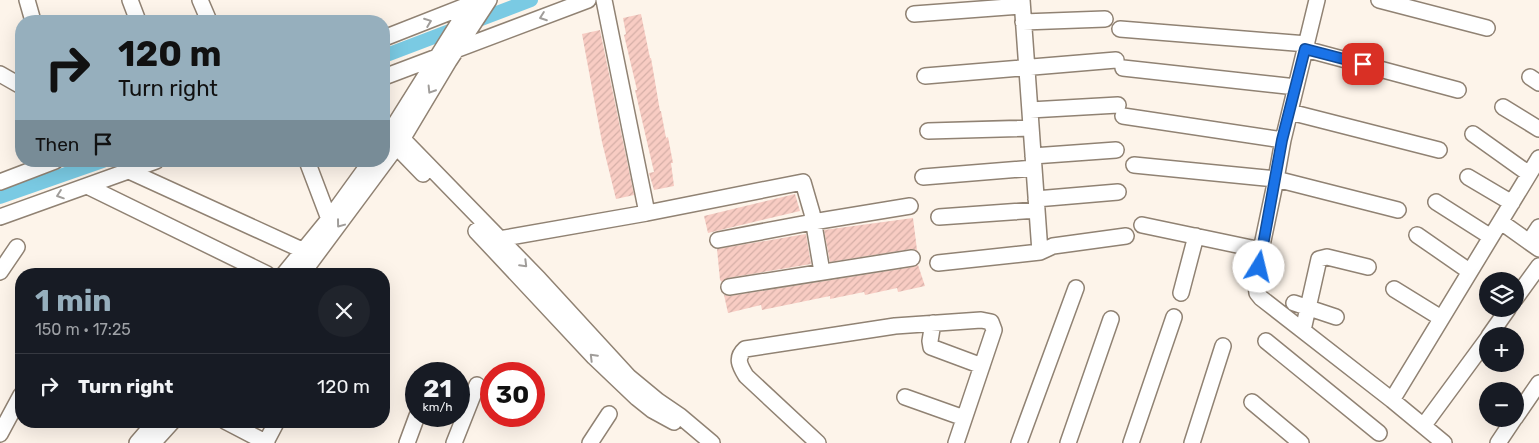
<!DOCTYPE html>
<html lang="en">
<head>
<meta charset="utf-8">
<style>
  body { margin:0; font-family:Rubik,sans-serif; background:#20242c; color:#f1f3f6; height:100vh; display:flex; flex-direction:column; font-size:19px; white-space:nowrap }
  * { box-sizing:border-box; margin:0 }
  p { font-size:16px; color:#9ea1a6 }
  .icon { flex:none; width:28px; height:28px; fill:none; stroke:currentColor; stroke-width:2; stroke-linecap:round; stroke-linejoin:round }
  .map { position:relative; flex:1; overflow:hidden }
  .panel { position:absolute; left:15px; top:268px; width:375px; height:160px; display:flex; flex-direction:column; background:#171b24; border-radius:20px; box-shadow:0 5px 20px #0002 }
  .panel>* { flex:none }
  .top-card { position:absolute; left:15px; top:15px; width:375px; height:152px; border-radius:20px; box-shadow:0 5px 20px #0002; background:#96afbd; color:#111; overflow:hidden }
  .fabs { position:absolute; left:1479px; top:272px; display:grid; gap:10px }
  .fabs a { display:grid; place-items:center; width:45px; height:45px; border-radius:50%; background:#171b24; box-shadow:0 5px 20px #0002; font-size:25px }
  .speed { position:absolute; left:405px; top:362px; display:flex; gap:10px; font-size:25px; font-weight:700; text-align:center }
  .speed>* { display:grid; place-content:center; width:65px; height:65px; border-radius:50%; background:#171b24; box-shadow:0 5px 20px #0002; line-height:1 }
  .speed small { font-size:12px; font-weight:400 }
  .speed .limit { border:8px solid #d22; background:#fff; color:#111 }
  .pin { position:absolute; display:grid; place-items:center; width:42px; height:42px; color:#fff; margin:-21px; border-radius:10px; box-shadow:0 2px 8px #0006 }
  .me { position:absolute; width:55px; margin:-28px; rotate:9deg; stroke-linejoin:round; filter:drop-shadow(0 0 4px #0008) }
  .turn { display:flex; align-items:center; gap:18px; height:105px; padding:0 20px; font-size:22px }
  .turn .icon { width:65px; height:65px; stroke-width:2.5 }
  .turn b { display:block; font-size:35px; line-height:42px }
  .then { display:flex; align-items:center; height:48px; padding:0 20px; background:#0003; gap:10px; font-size:19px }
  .round { display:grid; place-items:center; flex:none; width:52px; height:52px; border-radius:26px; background:#20242c }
  .summary { display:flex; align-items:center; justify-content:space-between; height:85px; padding:0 20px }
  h1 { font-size:30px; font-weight:700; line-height:38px; color:#96afbd }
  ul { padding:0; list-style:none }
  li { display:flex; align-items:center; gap:15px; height:65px; padding:0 20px; border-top:1px solid #363941 }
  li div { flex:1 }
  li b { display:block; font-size:19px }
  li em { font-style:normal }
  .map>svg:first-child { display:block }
</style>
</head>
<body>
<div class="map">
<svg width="1539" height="443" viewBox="0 0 1539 443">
  <defs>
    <pattern id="building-hatch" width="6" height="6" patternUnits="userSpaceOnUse" patternTransform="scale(1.25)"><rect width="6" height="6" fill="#f8ccc3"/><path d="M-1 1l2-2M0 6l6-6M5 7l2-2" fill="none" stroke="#d5afa7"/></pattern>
  </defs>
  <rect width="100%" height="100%" fill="#fdf4ea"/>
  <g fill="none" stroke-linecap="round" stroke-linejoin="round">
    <path stroke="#7acae3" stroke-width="14" d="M384 56 531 0
      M0 197 103 161"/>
  </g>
  <path fill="url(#building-hatch)" d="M641 14 650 58H651L660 111H661L666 138 668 137 673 163H671L674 186 654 190 649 173 654 172 635 90H637L624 35 626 34 623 18Z
    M600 30 634 195 616 199 602 142 582 34Z
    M795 194 800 211 708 233 704 216Z
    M913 218 917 250 911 249 830 262 824 230Z
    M806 234 811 264 728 278 722 282 720 280 717 249Z
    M918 265 925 286 898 292 897 288 865 295 864 292 830 299V296L762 310 761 305 728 313 724 295 730 296 913 267Z"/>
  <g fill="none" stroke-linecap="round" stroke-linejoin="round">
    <g stroke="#908273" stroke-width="18">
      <path id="minor" d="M27 0 33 21
        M130 0 138 21
        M200 0 209 21
        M604 0 647 213
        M1022 0 1040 252
        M1317 0 1283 140 1276 179 1261 250 1256 285 1257 293 1261 298 1392 400 1444 443
        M1379 0 1487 28
        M914 14 1022 6
        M1023 22 1105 19
        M1120 29 1307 44
        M384 38 473 3
        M1305 49 1458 90
        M1123 68 1296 87
        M0 74 21 86
        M925 76 1116 60
        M384 77 588 0
        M1530 77 1539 83
        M1503 107 1539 129
        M1030 110 1118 105
        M1290 112 1439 150
        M1123 116 1283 140
        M393 129 539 279 629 377 658 401 680 416 712 443
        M928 131 1031 128
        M1473 134 1529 174
        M387 137 423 174
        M387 137 473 0
        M1033 156 1116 150
        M307 161 329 219
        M1134 165 1276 179 1398 210
        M129 171 302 250
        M923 177 1034 168
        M1468 177 1512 203
        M0 182 55 161
        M87 186 267 274
        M1036 199 1118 192
        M1436 202 1491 237
        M0 217 156 161
        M939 217 1037 210
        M1501 222 1539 249
        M1142 225 1261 250
        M476 231 594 357 637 398 652 410 674 422
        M1417 235 1469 271
        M718 240 813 222 910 206
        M492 242 499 239 647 213 803 182 812 213 822 272
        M1529 242 1539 227
        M938 263 1040 252 1053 246 1126 236
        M0 272 17 247
        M284 274 329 219 371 161
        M302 274 403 138 449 61 489 0
        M729 287 912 258
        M1394 289 1441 318
        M1181 293 1196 236
        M1515 299 1539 266
        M1294 303 1336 317
        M933 323 930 341 931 347 982 366
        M1303 330 1319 259 1327 257 1368 267
        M1489 336 1508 309
        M1266 341 1379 433
        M905 397 964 418
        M1392 400 1539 158
        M1252 402 1301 443
        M1515 418 1539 383
        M225 421 267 443
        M1424 425 1488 338
        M0 434 21 395
        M266 442 277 421
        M137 443 156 421
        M153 443 173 421
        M407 443 417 416
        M454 443 477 385
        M590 443 609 414
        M818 443 746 376C740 366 735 358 745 349L895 326 981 320 991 322 994 330 956 443
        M1019 443 1076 288
        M1068 443 1111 319
        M1131 443 1174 317
        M1192 443 1223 346
        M1498 443 1514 419"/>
    </g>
    <use href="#minor" stroke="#fff" stroke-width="15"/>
  </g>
  <defs><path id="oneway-chevron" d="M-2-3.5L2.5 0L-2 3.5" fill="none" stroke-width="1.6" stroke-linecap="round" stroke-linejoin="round" transform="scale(1.25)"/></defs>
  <g stroke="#a09d9a">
    <use href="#oneway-chevron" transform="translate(543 17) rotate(160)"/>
    <use href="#oneway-chevron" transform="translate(428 22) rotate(-21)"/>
    <use href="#oneway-chevron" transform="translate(431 90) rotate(122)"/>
    <use href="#oneway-chevron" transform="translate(60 195) rotate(161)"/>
    <use href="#oneway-chevron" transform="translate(340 224) rotate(127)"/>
    <use href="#oneway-chevron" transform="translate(524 264) rotate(45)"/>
    <use href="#oneway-chevron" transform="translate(593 357) rotate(-135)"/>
  </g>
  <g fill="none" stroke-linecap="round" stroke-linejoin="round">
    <g stroke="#114b97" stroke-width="12">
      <path id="route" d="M1259 267 1282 140 1305 49 1363 64"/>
    </g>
    <use href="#route" stroke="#1a73e8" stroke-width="9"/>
  </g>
</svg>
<div class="fabs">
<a><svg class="icon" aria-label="layers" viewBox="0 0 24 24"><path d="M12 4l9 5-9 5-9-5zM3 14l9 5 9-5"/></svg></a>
<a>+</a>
<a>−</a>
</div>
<div class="speed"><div>21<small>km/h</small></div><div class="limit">30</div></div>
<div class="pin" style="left:1363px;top:64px;background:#d93025"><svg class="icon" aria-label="arrive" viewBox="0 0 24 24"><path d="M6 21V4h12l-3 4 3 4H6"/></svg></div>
<svg class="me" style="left:1259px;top:267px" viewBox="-20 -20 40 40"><circle r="19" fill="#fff"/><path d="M0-13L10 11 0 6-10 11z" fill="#1a73e8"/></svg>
<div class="top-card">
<div class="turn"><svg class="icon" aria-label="right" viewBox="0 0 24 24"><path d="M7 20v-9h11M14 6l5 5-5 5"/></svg><div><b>120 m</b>Turn right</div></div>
<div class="then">Then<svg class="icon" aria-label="arrive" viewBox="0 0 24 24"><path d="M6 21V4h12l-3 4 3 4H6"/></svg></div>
</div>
<section class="panel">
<div class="summary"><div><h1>1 min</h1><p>150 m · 17:25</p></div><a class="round"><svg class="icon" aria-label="close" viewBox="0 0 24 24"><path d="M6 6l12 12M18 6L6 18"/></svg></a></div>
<ul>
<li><svg class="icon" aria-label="right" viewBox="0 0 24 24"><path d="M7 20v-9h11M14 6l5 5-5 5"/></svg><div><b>Turn right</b></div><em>120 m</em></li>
</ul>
</section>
</div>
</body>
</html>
